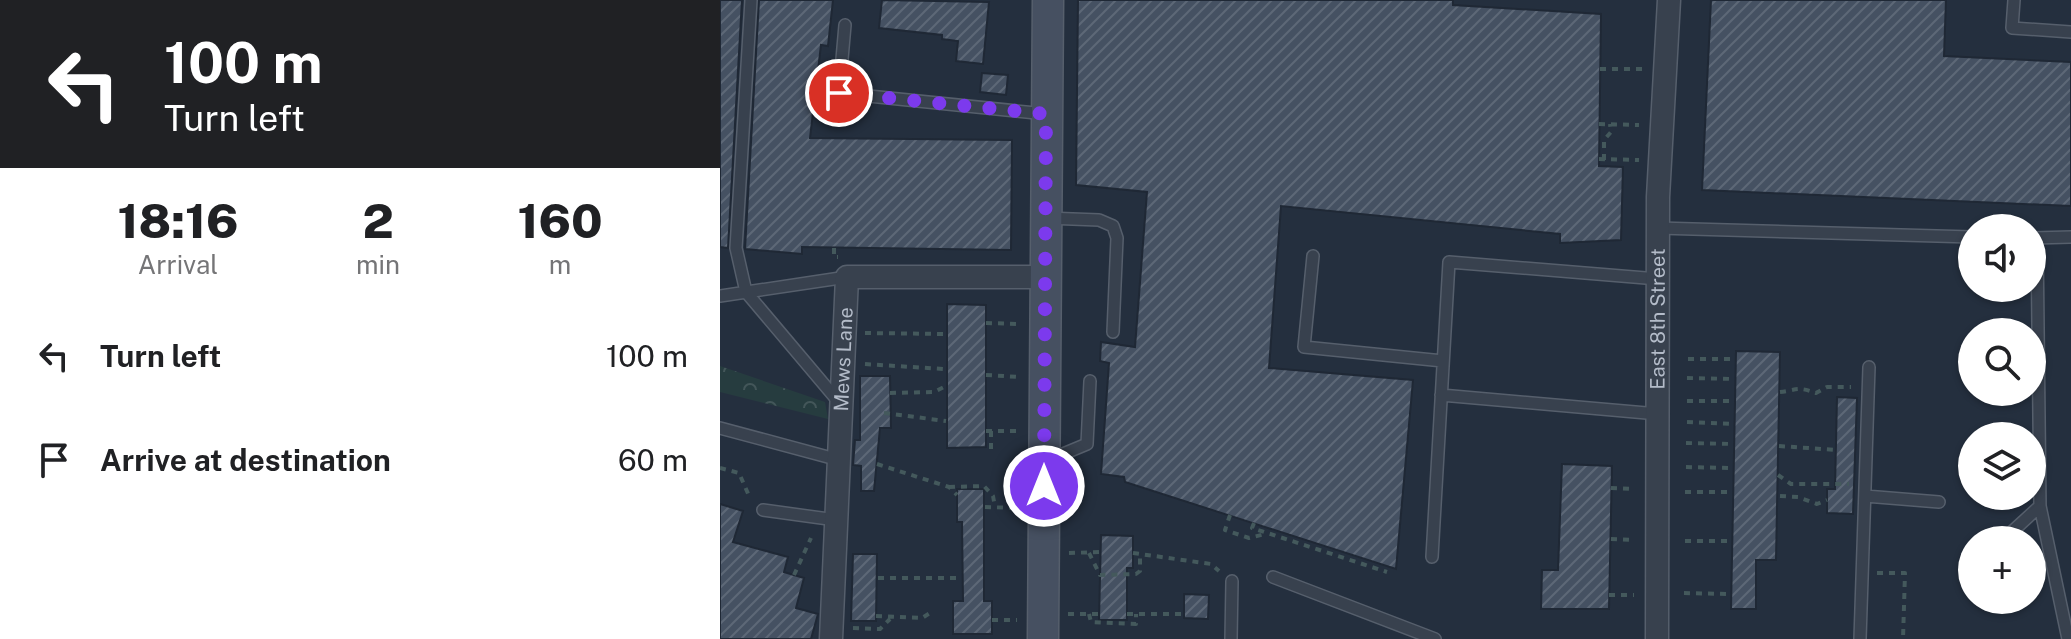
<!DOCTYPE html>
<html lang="en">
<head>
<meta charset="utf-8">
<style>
  body { margin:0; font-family:"Public Sans",sans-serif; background:#f2f2f2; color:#202124; height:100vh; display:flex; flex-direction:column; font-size:30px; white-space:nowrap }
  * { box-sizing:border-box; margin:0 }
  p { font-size:26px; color:#757577 }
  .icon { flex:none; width:44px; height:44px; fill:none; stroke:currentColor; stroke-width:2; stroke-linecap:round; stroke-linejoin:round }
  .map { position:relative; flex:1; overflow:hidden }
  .panel { display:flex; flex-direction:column; background:#fff; width:720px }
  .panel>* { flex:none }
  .banner { background:#202124; color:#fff; overflow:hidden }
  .fabs { position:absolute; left:1238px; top:214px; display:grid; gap:16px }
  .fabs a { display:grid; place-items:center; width:88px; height:88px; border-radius:50%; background:#fff; box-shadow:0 2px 6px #0004; font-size:40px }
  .pin { position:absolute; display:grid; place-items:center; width:68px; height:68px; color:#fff; margin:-34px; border:4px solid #fff; border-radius:50%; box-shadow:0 2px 8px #0007 }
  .me { position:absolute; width:88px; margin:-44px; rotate:0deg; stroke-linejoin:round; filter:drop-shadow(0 0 6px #0008) }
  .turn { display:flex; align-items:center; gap:28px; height:168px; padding:0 32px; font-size:36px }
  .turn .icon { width:104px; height:104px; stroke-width:2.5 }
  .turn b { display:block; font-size:56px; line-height:68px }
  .eta { display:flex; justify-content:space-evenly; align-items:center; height:136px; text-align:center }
  .eta b { font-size:48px; font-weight:800; line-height:56px }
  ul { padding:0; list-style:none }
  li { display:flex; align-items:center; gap:24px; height:104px; padding:0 32px }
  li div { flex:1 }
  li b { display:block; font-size:30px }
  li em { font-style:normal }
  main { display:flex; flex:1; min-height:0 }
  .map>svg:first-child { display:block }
</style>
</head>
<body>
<main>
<section class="panel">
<div class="banner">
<div class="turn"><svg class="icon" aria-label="left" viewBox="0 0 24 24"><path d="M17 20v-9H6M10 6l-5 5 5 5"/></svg><div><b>100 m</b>Turn left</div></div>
</div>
<div class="eta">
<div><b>18:16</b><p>Arrival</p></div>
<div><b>2</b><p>min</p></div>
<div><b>160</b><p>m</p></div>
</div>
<ul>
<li><svg class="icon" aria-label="left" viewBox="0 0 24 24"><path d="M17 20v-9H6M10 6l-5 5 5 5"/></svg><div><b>Turn left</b></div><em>100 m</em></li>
<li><svg class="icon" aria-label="arrive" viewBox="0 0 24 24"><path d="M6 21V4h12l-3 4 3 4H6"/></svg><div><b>Arrive at destination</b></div><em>60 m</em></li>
</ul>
</section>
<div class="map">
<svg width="1351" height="639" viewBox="0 0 1351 639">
  <defs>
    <pattern id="forest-crowns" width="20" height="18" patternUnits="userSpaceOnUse" patternTransform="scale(2)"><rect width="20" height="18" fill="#263c3f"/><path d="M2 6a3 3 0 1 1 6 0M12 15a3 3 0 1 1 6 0" fill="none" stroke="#435659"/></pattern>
    <pattern id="building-hatch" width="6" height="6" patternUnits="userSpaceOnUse" patternTransform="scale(2)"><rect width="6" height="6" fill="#455162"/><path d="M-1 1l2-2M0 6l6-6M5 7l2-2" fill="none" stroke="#5d6877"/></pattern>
  </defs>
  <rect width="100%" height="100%" fill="#242f3e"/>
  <path fill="url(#forest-crowns)" d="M0 366 105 402 108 419 0 392Z"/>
  <path fill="url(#building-hatch)" stroke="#1f2835" stroke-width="2" d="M0 0H22L8 248 0 247Z
    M39 0H113L108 46 101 45 90 138 292 140 291 250 82 247V254L25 249Z
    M162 0 269 2 263 64 236 61 238 41 222 39V35L159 28Z
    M358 0H733V5L881 14 879 166 903 167 901 240 840 243V234L561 206 549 368 693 380 676 569 405 482 404 477 381 474 389 363 380 361 381 342 415 347 427 192 356 185Z
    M991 0H1226L1224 56 1351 62V206L982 190Z
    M262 73 288 75 286 95 260 92Z
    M227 304 266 305V447L227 448Z
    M1016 351 1060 352 1056 560H1036V609H1011Z
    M140 376H170L171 428H160L154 491H141V466L133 465 135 440H140Z
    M1117 397 1137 398 1133 514 1107 513V489H1115Z
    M842 464 892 466 889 609H821L822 570H838Z
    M237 489H264V601H272V634H233V601H243L242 522H237Z
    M0 504 23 511 13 542 68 557 64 572 84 578 76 608 98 614 91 639H0Z
    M381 535 413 536V568H407V620H379Z
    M133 554H157L156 621H131Z
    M464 594 489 595 488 619 464 618Z"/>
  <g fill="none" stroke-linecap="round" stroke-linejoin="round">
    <g stroke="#565f6c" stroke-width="14">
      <path id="lane" d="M31 0 16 248 26 292 118 401
        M1294 0 1292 28 1351 32
        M125 25 119 93 326 114
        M326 218 379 220 393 226 397 238 393 332
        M938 228 1252 237
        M1313 238 1351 237
        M1317 238 1320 506 1348 639
        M593 256 584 347 723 361
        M0 296 127 277
        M721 395 938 414
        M0 428 119 460
        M325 456 343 454 367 444 370 381
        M1145 496 1219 502
        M43 510 116 520
        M1283 540 1320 506
        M712 557 729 262 938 279
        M553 577 715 639
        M511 639 512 581
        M1140 639 1149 367"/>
    </g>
    <g stroke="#565f6c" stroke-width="25">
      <g id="street">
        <path id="s1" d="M111 639 127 277H325"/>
        <path id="s2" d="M937 639 938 197 949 0"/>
      </g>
    </g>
    <g stroke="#565f6c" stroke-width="33">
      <path id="secondary" d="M323 639 328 0"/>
    </g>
    <path stroke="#44595c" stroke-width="4" stroke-dasharray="6 6" stroke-linecap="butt" d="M880 69H922
      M879 124 919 125
      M879 159 919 160
      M884 160V140L891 132 890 124
      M114 248V257H118
      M266 323 300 324
      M145 333 226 334
      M968 359H1016
      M145 364 224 369
      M266 375 299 377
      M967 378 1015 379
      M1060 392C1078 390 1077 386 1096 393L1107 387H1131
      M170 393 214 392 226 386
      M967 401H1015
      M164 413 226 421
      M967 422 1014 424
      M266 431H299
      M271 431V454
      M966 443 1014 444
      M1059 446 1116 450
      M157 464 229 487 237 495
      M966 467 1013 468
      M0 468 19 473 30 498
      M1058 475 1071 484H1129
      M229 487 264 486 273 496 275 507
      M891 488 915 489
      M965 492H1013
      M1060 496 1078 497 1097 504 1107 500
      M265 507 297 508
      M510 515 505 530 529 538 545 534
      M534 523 532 528 667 572
      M891 539 914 540
      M965 541H1012
      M349 553 381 552
      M369 553 380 575 416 574 420 571V556
      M413 553 491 564 499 571
      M1157 573H1185L1183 639
      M74 575 91 538
      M158 578H241
      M964 593 1011 594
      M889 595H914
      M348 614H379
      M369 614 371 622 416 624V614
      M407 614H464
      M156 616 202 618 210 613
      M272 620H297
      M133 628 160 629 170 619"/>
    <use href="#lane" stroke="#38414e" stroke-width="11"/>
    <use href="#street" stroke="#38414e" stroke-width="22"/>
    <use href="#secondary" stroke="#465061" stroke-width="30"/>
  </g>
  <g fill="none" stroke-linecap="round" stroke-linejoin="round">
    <path stroke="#7c3aed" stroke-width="14" stroke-dasharray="0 25.2" d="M119 93 326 114 324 486"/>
  </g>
  <g text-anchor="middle" stroke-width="6" stroke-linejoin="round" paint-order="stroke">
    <g font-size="20" fill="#b4bcc9" stroke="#1d2633">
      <text dy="7" stroke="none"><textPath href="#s2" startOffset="320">East 8th Street</textPath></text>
      <text dy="7" stroke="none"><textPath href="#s1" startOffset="280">Mews Lane</textPath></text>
    </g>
  </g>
</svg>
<div class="fabs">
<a><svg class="icon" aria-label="sound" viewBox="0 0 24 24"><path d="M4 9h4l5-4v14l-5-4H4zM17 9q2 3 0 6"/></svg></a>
<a><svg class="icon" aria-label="search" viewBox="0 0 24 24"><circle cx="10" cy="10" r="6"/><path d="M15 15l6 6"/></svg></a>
<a><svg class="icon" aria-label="layers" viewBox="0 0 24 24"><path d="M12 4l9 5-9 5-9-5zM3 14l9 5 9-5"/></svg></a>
<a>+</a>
</div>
<div class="pin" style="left:119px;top:93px;background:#d93025"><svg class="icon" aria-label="arrive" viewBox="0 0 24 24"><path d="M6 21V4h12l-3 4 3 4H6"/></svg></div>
<svg class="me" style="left:324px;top:486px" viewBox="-20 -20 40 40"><circle r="17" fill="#7c3aed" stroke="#fff" stroke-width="3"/><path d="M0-11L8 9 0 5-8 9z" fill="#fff"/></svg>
</div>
</main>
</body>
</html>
